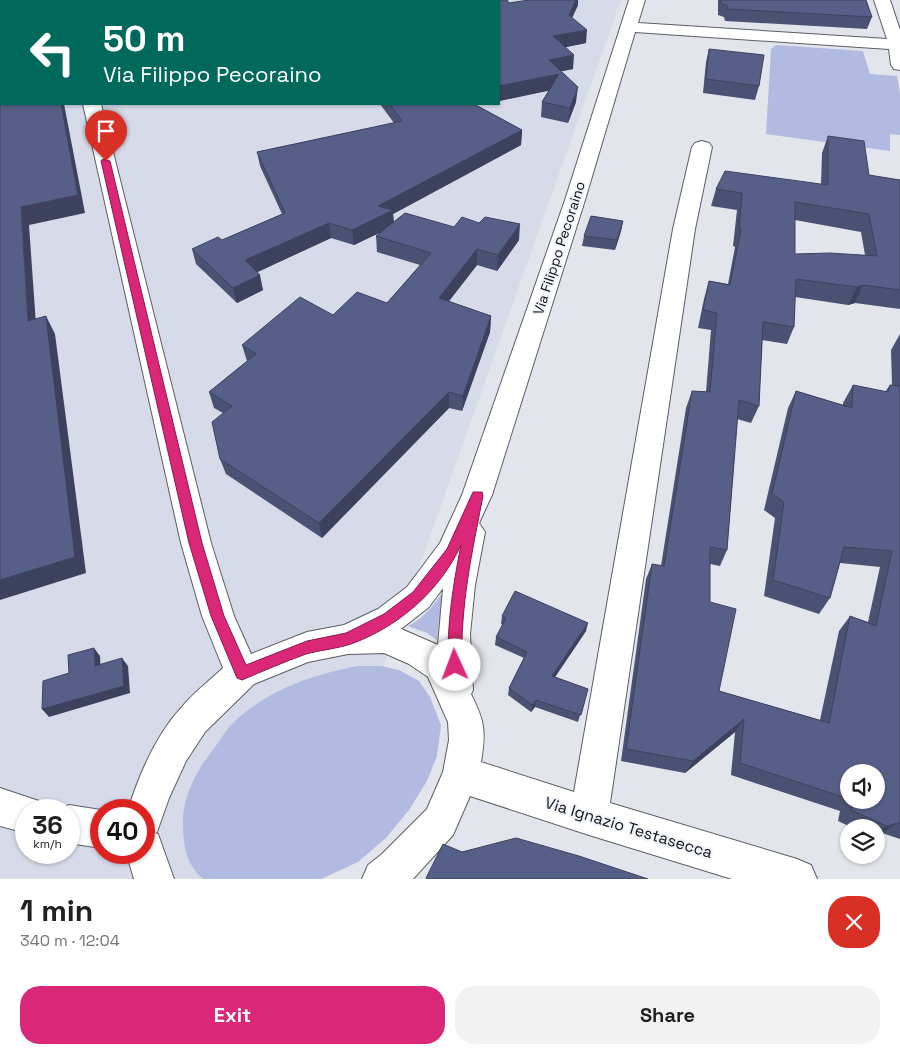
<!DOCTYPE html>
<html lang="en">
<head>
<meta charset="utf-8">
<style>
  body { margin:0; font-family:"Space Grotesk",sans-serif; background:#f2f2f2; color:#202124; height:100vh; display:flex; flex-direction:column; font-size:19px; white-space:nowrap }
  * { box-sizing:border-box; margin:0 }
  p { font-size:16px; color:#757577 }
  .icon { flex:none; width:28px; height:28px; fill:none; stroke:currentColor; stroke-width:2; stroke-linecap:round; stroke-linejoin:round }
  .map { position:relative; height:879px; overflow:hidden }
  .sheet { display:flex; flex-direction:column; background:#fff; flex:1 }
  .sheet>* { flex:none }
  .top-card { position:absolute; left:0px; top:0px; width:500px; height:105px; box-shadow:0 1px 4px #0004; background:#00695c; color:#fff; overflow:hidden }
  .fabs { position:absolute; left:840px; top:764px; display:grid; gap:10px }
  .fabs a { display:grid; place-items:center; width:45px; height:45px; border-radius:50%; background:#fff; box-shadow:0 1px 4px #0004; font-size:25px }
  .speed { position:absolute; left:15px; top:799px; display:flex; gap:10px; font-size:25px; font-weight:700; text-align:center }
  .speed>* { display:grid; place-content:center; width:65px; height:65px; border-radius:50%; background:#fff; box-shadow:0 1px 4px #0004; line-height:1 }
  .speed small { font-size:12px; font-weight:400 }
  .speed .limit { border:8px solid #d22; background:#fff; color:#111 }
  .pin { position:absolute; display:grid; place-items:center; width:42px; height:42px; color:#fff; margin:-51px -21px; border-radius:50% 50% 50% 0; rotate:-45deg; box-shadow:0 0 5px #0007 }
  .pin .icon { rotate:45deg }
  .me { position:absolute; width:55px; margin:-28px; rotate:358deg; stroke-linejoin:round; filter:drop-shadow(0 0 4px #0008) }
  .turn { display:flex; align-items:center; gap:18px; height:105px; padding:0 20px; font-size:22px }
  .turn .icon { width:65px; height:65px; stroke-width:2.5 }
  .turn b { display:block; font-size:35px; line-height:42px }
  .round { display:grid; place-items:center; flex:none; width:52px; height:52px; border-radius:20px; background:#f2f2f2 }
  .overview { display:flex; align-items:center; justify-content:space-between; height:85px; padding:0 20px }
  h1 { font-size:30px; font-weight:600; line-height:38px }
  .cta { display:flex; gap:10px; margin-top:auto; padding:10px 20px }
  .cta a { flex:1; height:58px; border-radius:20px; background:#db2777; color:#fff; font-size:20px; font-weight:600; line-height:58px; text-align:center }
  .cta a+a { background:#f2f2f2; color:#202124 }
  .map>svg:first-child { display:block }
</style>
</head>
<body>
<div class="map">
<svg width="900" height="879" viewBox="0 0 900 879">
  <rect width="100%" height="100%" fill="#e3e5ed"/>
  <path fill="#d6dae9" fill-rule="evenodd" d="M0 0H621L308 879H0ZM1 1H499V104H1ZM26 810H69V852H26ZM101 810H144V852H101Z"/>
  <path fill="#b1bbe2" d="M776 45 863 51 870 74 897 76 900 93V135L890 134V151L766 134 771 49Z
    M450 582 439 620 437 640 427 633 408 626C427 617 438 599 450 582Z
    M357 666H381L399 670 419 681 430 697 441 725 437 756 427 781 409 810 386 838 358 862 321 879H203C187 865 184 848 183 828 181 799 195 773 212 751 219 742 225 731 233 723 267 690 312 675 357 666Z"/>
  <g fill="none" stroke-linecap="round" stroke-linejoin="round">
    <g stroke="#5c5d64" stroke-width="2">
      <path id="minor" d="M59 0H75L76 1H60Z
        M629 0H645L638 23 887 39 874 0H890L900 30V70L894 69 891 65 889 49 635 32 585 200 492 495 479 523 485 532 475 585 470 634 473 690 471 694C485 722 486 731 481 762L574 792 673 229 692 147 695 143 702 141 709 143 712 147 695 229 610 803 797 859 811 865 817 879H732L589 835 470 796 453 835 413 879H362L368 865 382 854 427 809 443 772 449 740 448 722 428 677 409 664 384 653 348 654 308 662 254 684 205 732 186 761 169 798 157 832 155 833 158 834 174 879H134L126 852H144V810H128C139 775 156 735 181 708 193 693 209 681 223 668L202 616 181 543 83 104H101L211 543 234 616 251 654 307 632 344 625 378 609 407 587 440 543 462 495 565 200ZM443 588 438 645 401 629 429 607Z
        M0 788 39 801 43 810H26V833L0 826Z
        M69 805 101 810V848L69 843V810H57Z"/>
    </g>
    <use href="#minor" fill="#fff" fill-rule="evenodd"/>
  </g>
  <path fill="#4a5274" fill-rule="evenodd" d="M417 0H507L509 3 529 0H578V5L572 18 586 43 566 47 573 69 561 71 576 102 568 123 541 117 542 102 549 90 499 101V1H418Z
    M718 0H866L872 17 867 29 725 21 724 17 718 15Z
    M709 49 759 86 755 100 703 93 706 62Z
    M380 104H474L522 130 521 145 393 214 394 222 454 227 519 240 497 271 477 265 449 301 491 316 490 332 462 411 449 408 322 538 226 474 220 459 223 413 214 408 209 392 247 361 242 345 333 315 387 303 420 265 377 252 376 236 381 232 354 245 331 238 257 272 263 290 237 303 196 264 192 249 222 240 282 214 260 166 257 152 394 123Z
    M828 136 869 175 900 180V309L855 303 848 305 795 297 794 327 787 344 762 340 759 406 751 423 737 419 727 550 720 566 710 564V602L719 691 820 720 839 631 850 616 868 622 880 567 840 563 830 598 819 614 764 596 775 518 764 510 788 408 796 391 843 405V403L853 385 885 392 890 385H892L891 350 900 334V839L882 833 876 835V828H853L838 821 840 811 731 775 735 732 685 773 621 761 646 579 652 564 661 566 686 408 692 391 706 392 711 330 698 328 704 299 709 281 728 284 735 247 733 246 737 210 711 206 716 189 821 184 822 153ZM795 220 861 232 865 255 795 254ZM849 772 876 800H849Z
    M623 221 621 231 615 250 582 246 584 236Z
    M502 616 586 631 555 677 588 689 578 722 535 707 531 712 508 695 509 688 524 658 495 645 496 637 503 625 501 624Z"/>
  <path fill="#3c425e" d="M0 0H1L2 1 1 36 0 46Z
    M576 0H578V5L567 29 569 15Z
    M587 30 586 43 552 50 553 36Z
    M574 55 573 69 548 74 549 60Z
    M559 74 557 89 499 101V86Z
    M578 87 576 102 568 123 570 108Z
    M61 104H64L85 213 29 225 37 339 28 321 21 207Z
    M522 130 521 145 393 214 394 226 354 245 352 230 378 206Z
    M623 221 621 231 615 250 617 240Z
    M329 223 331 238 249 276 245 260Z
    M520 224 519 240 497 271 498 255Z
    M477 249V265L439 314V298Z
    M260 275 263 290 237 303 233 288Z
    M863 285 855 303 848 305 857 287Z
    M46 316 55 334 86 573 0 600V580Z
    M491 316 490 332 462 411 463 396Z
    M449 392V408L322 538 319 523Z
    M588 623 586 631 551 683 552 676Z
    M94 648 100 656 101 674 95 666Z
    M122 658 128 666 130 693 49 717 42 709Z
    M536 700 535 707 531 712 532 705Z
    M744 719 735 732 685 773 693 761Z
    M897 823 882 833 876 835V833L887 826Z"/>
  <path fill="#565f87" stroke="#3c425e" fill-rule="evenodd" d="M357 0H385L386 1H358Z
    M429 0H507L509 3 529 0H576L569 15 587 30 553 36 574 55 549 60 578 87 570 108 542 102 559 74 499 86V1H430Z
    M721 0H866L872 17 728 9 727 5 721 4Z
    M709 49 764 55 759 86 706 79Z
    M0 84H1V104H61L78 195 21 207 28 321 46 316 75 557 0 580Z
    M390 104H474L522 130 378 206 393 210 352 230 329 223 245 260 260 275 233 288 192 249 218 237 222 240 285 213 257 152 402 121Z
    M828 136 864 141 869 175 900 180V290L863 285 857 287 796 279 794 327 763 322 759 406 739 400 727 550 710 547V602L736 609 719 691 829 723 850 616 876 626 892 551 844 547 830 598 773 580 784 502 772 494 796 391 852 408 853 385 888 392 890 385 900 386V824L897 823 887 826 851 810 853 800H876V772H849V799L740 763 744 719 693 761 626 749 652 564 664 566 692 391 710 392 717 313 703 310 709 281 730 285 741 229H739L742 193 716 189 725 171 828 185ZM795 202 869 214 877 256 830 253 795 254Z
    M405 213 454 227 462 217 479 223 485 217 520 224 498 255 477 249 439 298 491 316 463 396 449 392 319 523 220 459 212 422 232 406 209 392 256 354 242 345 300 297 333 315 357 292 387 303 431 253 376 236Z
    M591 216 623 221 617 240 584 236Z
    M515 591 588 623 552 676 588 689 581 715 536 700 532 705 509 688 527 652 496 637 506 618 502 616Z
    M94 648 95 666 122 658 124 686 42 709 43 681 69 673 68 655Z
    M516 838 579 856 648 879H427L426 878 443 844 462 852Z"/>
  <path fill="#db2777" stroke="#8e194d" d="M103 159 110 161 202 543 224 616 246 665 307 641 346 633 384 614 413 592 447 549 473 492H482L483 496C472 552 460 607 462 665L460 670 455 672 450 670 448 665C447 624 453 585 461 545 440 591 398 627 351 644 336 649 320 650 306 654 284 662 263 671 242 680L237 678 211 616 189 543 101 161Z"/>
  <g text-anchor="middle" stroke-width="4" stroke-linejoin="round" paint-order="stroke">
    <g font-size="14" fill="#111214" stroke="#f1f3fa">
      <text transform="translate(559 248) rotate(-72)" y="5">Via Filippo Pecoraino</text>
    </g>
    <g font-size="16" fill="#111214" stroke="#f1f3fa">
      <text transform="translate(629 827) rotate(17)" y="6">Via Ignazio Testasecca</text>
    </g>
  </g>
</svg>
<div class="fabs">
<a><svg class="icon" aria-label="sound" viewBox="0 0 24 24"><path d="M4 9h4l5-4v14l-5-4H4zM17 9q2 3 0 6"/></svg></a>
<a><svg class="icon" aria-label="layers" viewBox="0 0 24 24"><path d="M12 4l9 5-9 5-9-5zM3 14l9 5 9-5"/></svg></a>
</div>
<div class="speed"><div>36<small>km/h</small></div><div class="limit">40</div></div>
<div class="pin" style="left:106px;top:161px;background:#d93025"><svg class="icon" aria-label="arrive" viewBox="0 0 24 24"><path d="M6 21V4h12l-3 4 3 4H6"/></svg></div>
<svg class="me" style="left:455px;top:665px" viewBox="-20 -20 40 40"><circle r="19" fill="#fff"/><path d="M0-13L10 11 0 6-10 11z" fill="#db2777"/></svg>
<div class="top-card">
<div class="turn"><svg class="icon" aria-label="left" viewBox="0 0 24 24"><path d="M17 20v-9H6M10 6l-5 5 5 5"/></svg><div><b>50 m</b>Via Filippo Pecoraino</div></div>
</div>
</div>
<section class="sheet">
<div class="overview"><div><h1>1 min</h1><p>340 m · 12:04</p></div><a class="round" style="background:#d93025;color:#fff"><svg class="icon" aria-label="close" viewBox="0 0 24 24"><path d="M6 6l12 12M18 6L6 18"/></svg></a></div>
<div class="cta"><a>Exit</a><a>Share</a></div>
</section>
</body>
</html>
